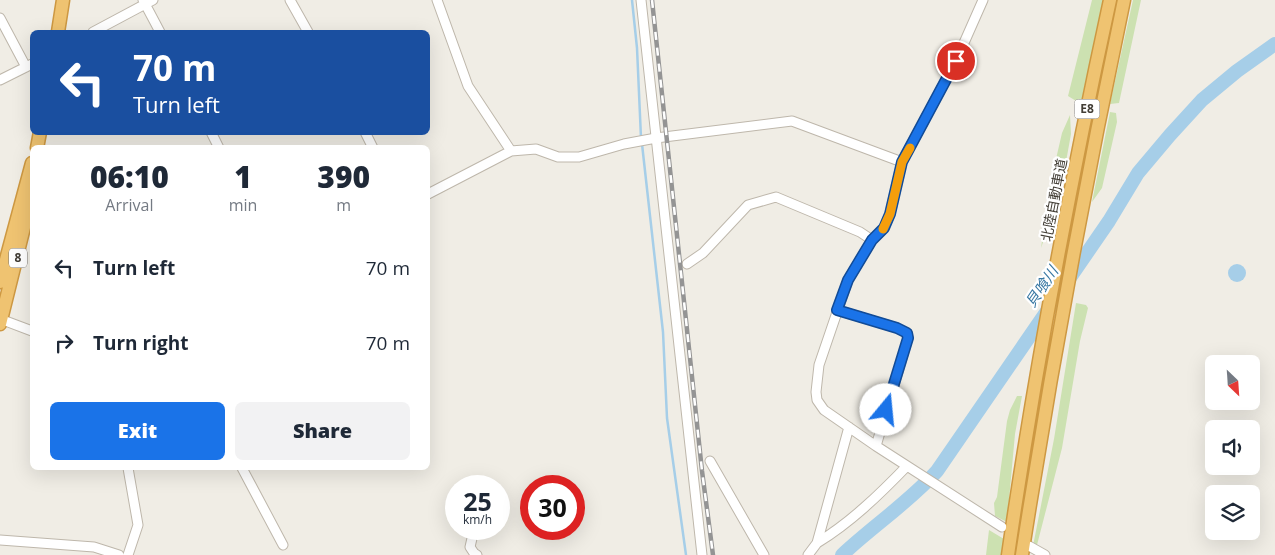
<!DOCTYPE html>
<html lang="en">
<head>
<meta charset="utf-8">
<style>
  body { margin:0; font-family:"Open Sans","Noto Sans JP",sans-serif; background:#f2f2f3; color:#1f2937; height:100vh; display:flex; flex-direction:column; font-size:19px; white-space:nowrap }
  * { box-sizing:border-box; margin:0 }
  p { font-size:16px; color:#747a83 }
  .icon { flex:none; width:28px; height:28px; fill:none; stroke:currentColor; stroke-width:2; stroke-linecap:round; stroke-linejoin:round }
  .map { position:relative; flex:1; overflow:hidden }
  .side { position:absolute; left:30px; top:145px; width:400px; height:325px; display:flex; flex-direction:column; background:#fff; border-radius:8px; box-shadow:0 5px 20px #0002 }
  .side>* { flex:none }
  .top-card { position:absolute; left:30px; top:30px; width:400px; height:105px; border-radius:8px; box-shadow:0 5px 20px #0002; background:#1a4fa0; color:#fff; overflow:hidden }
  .needle { width:32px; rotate:155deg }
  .tools { position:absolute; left:1205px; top:355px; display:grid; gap:10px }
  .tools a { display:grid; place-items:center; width:55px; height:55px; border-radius:8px; background:#fff; box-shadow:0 5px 20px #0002; font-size:25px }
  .speed { position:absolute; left:445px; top:475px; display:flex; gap:10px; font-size:25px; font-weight:700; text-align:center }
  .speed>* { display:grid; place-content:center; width:65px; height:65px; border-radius:50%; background:#fff; box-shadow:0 5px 20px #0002; line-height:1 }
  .speed small { font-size:12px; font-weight:400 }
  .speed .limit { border:8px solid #d22; background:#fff; color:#111 }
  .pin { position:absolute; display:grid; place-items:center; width:42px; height:42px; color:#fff; margin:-21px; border:2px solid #fff; border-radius:50%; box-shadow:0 1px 5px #0007 }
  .me { position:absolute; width:55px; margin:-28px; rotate:17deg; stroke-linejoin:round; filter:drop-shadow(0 0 4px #0008) }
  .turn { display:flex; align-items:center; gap:18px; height:105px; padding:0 20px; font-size:22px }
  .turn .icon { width:65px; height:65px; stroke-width:2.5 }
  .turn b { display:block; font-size:35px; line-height:42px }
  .eta { display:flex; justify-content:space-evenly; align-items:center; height:85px; text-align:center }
  .eta b { font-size:30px; font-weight:800; line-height:35px }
  .cta { display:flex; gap:10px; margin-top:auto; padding:10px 20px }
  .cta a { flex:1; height:58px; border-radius:8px; background:#1a73e8; color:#fff; font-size:20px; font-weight:800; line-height:58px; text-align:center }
  .cta a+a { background:#f2f2f3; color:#1f2937 }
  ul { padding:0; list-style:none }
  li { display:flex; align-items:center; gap:15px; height:75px; padding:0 20px }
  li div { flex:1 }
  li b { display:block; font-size:19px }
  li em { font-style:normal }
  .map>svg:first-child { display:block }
</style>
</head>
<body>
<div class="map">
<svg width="1275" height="555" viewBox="0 0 1275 555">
  <rect width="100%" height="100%" fill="#f0ede5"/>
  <path fill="#cce1b1" d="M1092 0H1103L1081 104 1068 96Z
    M1133 0H1141L1119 103 1110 104Z
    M1110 112 1116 113 1117 122 1102 188 1092 202Z
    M1070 115 1071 134 1056 217 1049 225 1041 248 1050 185 1062 133Z
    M1076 303 1086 305 1088 308 1080 341 1062 448 1037 545 1033 546 1054 439Z
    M1017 396H1022L1015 434 1007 522 995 516 994 503 997 497 1007 421 1010 410Z
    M989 530 1004 539 1001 555H986Z"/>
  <path fill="#a6cee8" d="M1228 273a9 9 0 1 1 18 0a9 9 0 1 1-18 0Z"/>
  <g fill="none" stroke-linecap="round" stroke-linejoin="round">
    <path stroke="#a6cee8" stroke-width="2.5" d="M632 0 637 48 641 138
      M642 144 663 332 667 418 686 555"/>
    <path stroke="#a6cee8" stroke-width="14" d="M842 555C873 526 909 502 937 471L1109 221 1138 173 1170 135 1202 100 1237 71 1275 44"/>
    <g stroke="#beb7ab" stroke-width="11">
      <path id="minor" d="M143 0 160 32
        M290 0 308 32
        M437 0 468 86 511 151
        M641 0 702 555
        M983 0 956 61 902 162 890 214 884 228 872 240 848 280 819 365 816 392 817 400 824 410 876 446 1002 527
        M0 18 26 67
        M93 32 153 0
        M0 80 32 64
        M211 132 219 148
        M365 132 373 148
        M428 194 511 151 536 149 558 157H579L624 144 656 138 792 121 902 162
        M687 264 703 253 748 205 776 197 860 232 872 240
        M837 310 897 328 907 333 908 338 876 446
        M0 319 32 331
        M710 461 764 555
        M128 468 138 525 128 555
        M242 468 283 545
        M473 534 470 547 474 553 477 555
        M0 540 94 547 119 555
        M817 543C851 522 879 495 907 466
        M1029 546 1045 555
        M808 555 817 543 849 427"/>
    </g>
    <g stroke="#cd9842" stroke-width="15">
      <path id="highway" d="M58 32 63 0
        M37 148 40 132
        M0 282 32 163
        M0 324 32 195
        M1008 555C1035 369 1070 184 1110 0
        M1022 555C1051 369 1085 184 1124 0"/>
    </g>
    <use href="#minor" stroke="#fff" stroke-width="9"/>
    <use href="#highway" stroke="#efc371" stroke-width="12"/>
    <g stroke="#949494" stroke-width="4.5">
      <path id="rail" d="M652 0 702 471 713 555"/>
    </g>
    <use href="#rail" stroke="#fff" stroke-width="2.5" stroke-dasharray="8" stroke-linecap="butt"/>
  </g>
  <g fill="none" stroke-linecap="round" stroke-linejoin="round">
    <g stroke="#114b97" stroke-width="12">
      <path id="route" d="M886 410 908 338 907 333 897 328 837 310 848 280 872 240 884 228 890 214 902 162 956 61"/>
    </g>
    <use href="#route" stroke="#1a73e8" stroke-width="9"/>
    <path stroke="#f59e0b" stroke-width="9" d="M883 229 890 214 902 162 910 148"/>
  </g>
  <g text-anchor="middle" stroke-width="4.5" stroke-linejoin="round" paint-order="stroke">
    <g fill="#fff" stroke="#7b7772" stroke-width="1">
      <rect x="1074.5" y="99.5" width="25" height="19" rx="4"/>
      <rect x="9" y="248.5" width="18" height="19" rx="4"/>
    </g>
    <g font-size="12" font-weight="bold" fill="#423d35">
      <text x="1087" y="113">E8</text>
      <text x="18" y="262">8</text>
    </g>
    <g font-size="14" fill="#423d35" stroke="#fff">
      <text transform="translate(1054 200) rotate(-79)" y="5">北陸自動車道</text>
    </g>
    <g font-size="15" font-style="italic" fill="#3978a3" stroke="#fff">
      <text transform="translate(1042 287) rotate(-56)" y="5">貝喰川</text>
    </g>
  </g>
</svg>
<div class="tools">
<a><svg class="needle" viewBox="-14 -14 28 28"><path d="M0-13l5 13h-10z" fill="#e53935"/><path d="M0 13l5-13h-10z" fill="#747a83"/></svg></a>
<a><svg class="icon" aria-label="sound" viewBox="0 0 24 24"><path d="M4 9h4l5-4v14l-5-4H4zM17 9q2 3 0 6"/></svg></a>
<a><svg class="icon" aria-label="layers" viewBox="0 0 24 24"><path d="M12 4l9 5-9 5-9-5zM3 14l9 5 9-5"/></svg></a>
</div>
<div class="speed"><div>25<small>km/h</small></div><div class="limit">30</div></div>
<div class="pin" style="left:956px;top:61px;background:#d93025"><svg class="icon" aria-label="arrive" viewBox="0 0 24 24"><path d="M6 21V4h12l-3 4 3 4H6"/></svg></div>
<svg class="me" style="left:886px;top:410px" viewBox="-20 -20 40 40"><circle r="19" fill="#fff"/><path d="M0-13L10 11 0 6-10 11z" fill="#1a73e8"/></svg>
<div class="top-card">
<div class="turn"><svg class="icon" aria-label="left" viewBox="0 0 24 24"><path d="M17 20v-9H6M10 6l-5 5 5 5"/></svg><div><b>70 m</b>Turn left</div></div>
</div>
<section class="side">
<div class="eta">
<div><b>06:10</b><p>Arrival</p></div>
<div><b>1</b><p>min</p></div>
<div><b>390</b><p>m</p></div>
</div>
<ul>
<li><svg class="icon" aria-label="left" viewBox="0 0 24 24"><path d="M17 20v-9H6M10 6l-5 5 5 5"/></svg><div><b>Turn left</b></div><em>70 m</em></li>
<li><svg class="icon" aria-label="right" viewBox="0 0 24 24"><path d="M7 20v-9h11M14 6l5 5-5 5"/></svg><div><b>Turn right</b></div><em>70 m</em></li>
</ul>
<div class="cta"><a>Exit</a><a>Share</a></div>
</section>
</div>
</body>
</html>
